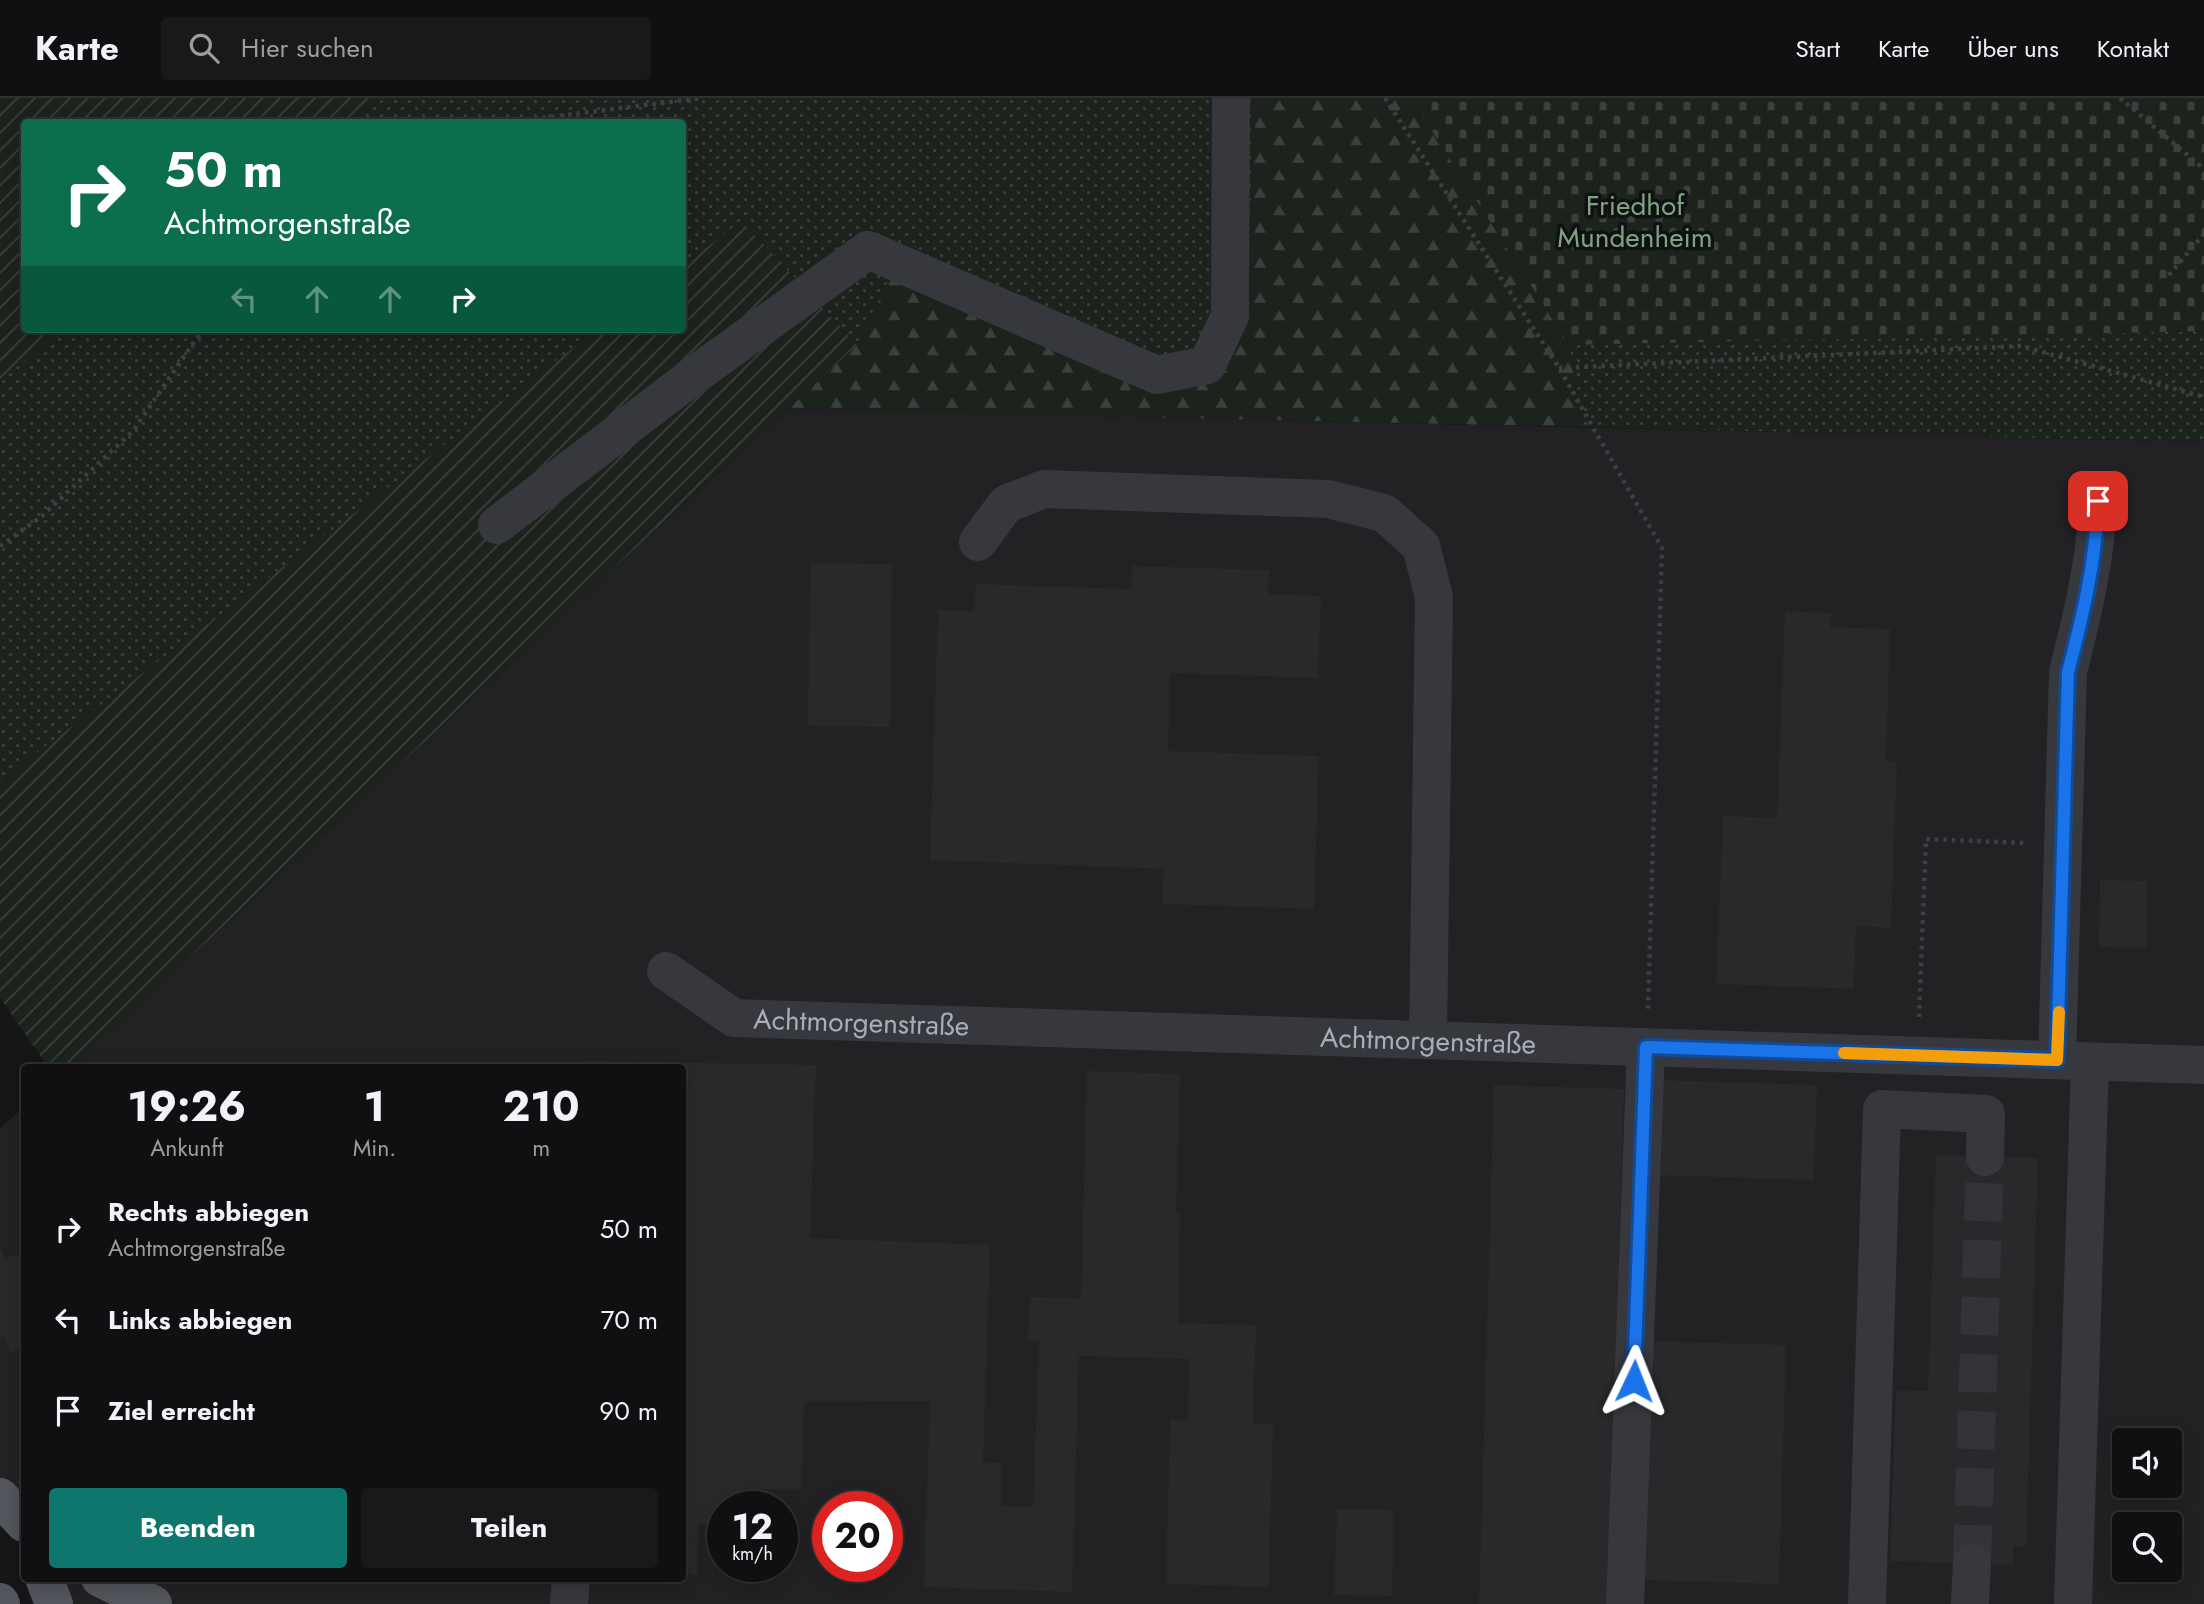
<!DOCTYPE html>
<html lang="de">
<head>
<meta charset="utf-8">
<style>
  body { margin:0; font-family:Jost,sans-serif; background:#19191b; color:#f1f3f6; height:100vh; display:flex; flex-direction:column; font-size:26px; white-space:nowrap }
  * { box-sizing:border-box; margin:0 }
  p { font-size:23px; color:#9c9d9f }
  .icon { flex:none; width:38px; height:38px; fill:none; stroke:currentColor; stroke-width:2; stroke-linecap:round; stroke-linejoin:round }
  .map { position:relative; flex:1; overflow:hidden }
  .details { position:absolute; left:21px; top:966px; width:665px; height:518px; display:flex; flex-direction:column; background:#101012; border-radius:7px; box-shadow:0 4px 18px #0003,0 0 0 2px #303032 }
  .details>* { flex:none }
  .hud { position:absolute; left:21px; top:21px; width:665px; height:214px; border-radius:7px; box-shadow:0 4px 18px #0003,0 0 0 2px #303032; background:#0b6e4f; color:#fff; overflow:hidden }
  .buttons { position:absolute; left:2112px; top:1330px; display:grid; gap:14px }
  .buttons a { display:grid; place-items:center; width:70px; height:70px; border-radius:7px; background:#101012; box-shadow:0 4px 18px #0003,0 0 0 2px #303032; font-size:35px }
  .speed { position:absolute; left:707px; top:1393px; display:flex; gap:14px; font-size:35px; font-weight:700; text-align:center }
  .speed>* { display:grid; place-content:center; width:91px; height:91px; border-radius:50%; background:#101012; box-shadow:0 4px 18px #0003,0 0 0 2px #303032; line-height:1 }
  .speed small { font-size:18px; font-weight:400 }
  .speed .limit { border:10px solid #d22; background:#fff; color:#111 }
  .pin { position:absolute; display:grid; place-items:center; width:60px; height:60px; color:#fff; margin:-30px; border-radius:14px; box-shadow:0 4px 10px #0006 }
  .me { position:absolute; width:77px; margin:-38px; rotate:2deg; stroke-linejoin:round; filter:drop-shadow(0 0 5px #0008) }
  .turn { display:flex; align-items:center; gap:24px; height:147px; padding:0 28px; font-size:32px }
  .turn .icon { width:91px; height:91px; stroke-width:2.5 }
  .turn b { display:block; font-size:49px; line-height:60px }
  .lanes { display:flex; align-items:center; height:66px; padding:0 28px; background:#0003; justify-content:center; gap:35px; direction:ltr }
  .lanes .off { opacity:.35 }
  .eta { display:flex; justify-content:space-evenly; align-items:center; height:119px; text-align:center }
  .eta b { font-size:42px; font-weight:700; line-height:49px }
  .cta { display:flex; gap:14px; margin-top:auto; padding:14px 28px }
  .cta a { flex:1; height:80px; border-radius:7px; background:#0f766e; color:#fff; font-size:28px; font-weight:700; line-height:80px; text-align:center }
  .cta a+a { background:#19191b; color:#f1f3f6 }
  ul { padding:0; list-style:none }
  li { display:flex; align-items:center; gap:21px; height:91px; padding:0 28px }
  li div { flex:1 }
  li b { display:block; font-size:26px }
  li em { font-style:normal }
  header { display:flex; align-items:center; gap:42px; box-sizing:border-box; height:98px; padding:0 35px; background:#101012; border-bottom:2px solid #303032 }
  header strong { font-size:33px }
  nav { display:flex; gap:38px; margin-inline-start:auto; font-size:24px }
  .search { width:490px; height:63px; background:#19191b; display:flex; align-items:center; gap:18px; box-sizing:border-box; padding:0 24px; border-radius:7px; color:#9c9d9f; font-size:26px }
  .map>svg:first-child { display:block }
</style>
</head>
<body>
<header>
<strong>Karte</strong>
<div class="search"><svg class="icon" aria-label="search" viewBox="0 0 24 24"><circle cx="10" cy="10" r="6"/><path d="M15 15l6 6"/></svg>Hier suchen</div>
<nav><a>Start</a><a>Karte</a><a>Über uns</a><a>Kontakt</a></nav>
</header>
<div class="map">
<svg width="2204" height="1506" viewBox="0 0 2204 1506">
  <defs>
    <pattern id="grass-dots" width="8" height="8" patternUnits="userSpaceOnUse" patternTransform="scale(1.75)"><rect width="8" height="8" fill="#1c231d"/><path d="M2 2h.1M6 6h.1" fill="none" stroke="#3a403c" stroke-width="1.8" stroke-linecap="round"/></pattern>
    <pattern id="forest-firs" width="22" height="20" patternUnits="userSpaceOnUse" patternTransform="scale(1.75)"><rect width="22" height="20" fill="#1c231d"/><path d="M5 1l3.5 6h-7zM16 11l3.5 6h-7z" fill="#3a403c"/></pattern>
    <pattern id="cemetery-stones" width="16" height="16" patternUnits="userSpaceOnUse" patternTransform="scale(1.75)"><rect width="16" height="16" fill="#1c231d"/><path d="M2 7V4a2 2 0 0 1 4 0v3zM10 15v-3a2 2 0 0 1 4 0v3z" fill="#3a403c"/></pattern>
    <pattern id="garden-furrows" width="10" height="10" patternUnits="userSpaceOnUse" patternTransform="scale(1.75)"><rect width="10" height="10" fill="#1c231d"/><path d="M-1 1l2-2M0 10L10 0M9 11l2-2" fill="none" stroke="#3a403c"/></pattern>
  </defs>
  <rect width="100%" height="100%" fill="#161618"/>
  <path fill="#222225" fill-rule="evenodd" d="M788 311 2204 344V1506H58L45 1481 682 1480V970L70 969ZM2124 1342H2170V1388H2124ZM723 1409H782V1468H723ZM828 1409H887V1468H828ZM2124 1426H2170V1472H2124Z
    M24 1009V1443L0 1396V1030Z"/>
  <path fill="url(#grass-dots)" d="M384 0H1256L1245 219 1215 278 891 177 857 247 742 123 683 167 682 24H350Z
    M69 231H598L0 683V281Z
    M2204 233V344L1583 329 1569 247Z"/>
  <path fill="url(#forest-firs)" d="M1256 0H1411L1569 247 1583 329 788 311 857 247 891 177 1159 291 1245 219Z"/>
  <path fill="url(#cemetery-stones)" d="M1411 0H2204V233L1569 247Z"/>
  <path fill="url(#garden-furrows)" d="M0 0H384L350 24H24V231H69L0 281Z
    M742 123 857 247 70 969H48L0 900V683L598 231H682L683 167Z"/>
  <path fill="#29292c" d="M810 465 892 466 890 629 808 628Z
    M1132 468 1269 472 1268 496 1321 498 1318 580 1170 575 1168 653 1319 658 1314 811 1162 806 1164 771 930 762 938 512 974 513 976 486 1131 491Z
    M1785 513 1831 515 1830 529 1890 531 1886 663 1897 664 1891 830 1856 828 1854 891 1716 886 1723 718 1777 720Z
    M2100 782 2147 783 2146 850 2099 849Z
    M581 963 816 967 810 1140 990 1147 983 1364 1002 1365 1001 1408 1033 1409 1039 1243 1028 1242 1030 1199 1081 1200 1087 973 1180 976 1176 1116H1180L1178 1225 1256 1227 1253 1325 1273 1326 1269 1489 1166 1486 1170 1322 1188 1323 1189 1261 1079 1258 1072 1494 924 1489 930 1303 804 1304 801 1392 754 1391 753 1409H723V1426H698L697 1477 682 1476V970H581Z
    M1659 982 1817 987 1814 1082 1656 1077Z
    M1494 987 1624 991 1608 1506H1479Z
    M1936 1057 2038 1060 2026 1448H2013V1467L1890 1463 1896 1292 1928 1293Z
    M0 1150 6 1161 17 1155 24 1170V1248L11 1255 3 1239 0 1240Z
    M1646 1243 1786 1247 1779 1486 1640 1482Z
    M1337 1411 1394 1412 1392 1498 1334 1497Z"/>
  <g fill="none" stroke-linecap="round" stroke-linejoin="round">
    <path stroke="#333438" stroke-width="38" stroke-dasharray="38 19" stroke-linecap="butt" d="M1972 1465 1985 1059"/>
    <path stroke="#3d3f44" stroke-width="4.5" stroke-dasharray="3.5 5" stroke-linecap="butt" d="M1385 0 1559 270 1662 450 1648 911
      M2120 0 2204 71
      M509 24 702 0
      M2169 177 2204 136
      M1559 270 2021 248 2204 299
      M0 448 42 418 133 333 194 244 205 231
      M1919 919 1926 741 2024 745"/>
    <g stroke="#37383d" stroke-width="38">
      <path d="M497 427 689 281 868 152 1157 277 1207 267 1230 218 1231 0"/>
      <path d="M978 444 1006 406 1044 391 1328 401 1384 415 1421 448 1434 499 1428 942"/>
      <path id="s1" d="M666 873 734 920 2204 967"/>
      <path d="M2057 962 2068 574C2082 518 2096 462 2098 403"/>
      <path d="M569 1506 571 1480"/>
      <path d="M1625 1506 1646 949"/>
      <path d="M1867 1506 1882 1011 1986 1016 1985 1059"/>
      <path d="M1970 1506 1972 1465"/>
      <path d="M2073 1506 2090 964"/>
    </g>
    <path stroke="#53555c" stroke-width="38" d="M0 1399 24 1425
      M44 1480 54 1506
      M100 1480 153 1506
      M0 1504 1 1506"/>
  </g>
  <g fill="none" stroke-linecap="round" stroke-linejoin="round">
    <g stroke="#114b97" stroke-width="18">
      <path id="route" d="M1634 1283 1646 949 2057 962 2068 574C2083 517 2096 463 2098 403"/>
    </g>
    <use href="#route" stroke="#1a73e8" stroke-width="12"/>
    <path stroke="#f59e0b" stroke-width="12" d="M1844 955 2057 962 2059 914"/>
  </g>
  <g text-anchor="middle" stroke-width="7" stroke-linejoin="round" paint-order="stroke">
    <g font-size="28" fill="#7fa381" stroke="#111113">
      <text x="1635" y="117">Friedhof<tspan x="1635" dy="32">Mundenheim</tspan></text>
    </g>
    <g font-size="28" fill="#a8adb8" stroke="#111113">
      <text dy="10" stroke="none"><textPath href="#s1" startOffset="210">Achtmorgenstraße</textPath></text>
      <text dy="10" stroke="none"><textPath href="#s1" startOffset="777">Achtmorgenstraße</textPath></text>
    </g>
  </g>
</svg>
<div class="buttons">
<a><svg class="icon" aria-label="sound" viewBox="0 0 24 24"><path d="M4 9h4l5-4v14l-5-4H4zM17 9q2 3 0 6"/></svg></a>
<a><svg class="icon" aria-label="search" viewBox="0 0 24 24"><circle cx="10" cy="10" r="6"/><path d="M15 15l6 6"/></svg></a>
</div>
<div class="speed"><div>12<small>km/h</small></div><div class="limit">20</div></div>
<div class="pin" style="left:2098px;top:403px;background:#d93025"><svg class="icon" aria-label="arrive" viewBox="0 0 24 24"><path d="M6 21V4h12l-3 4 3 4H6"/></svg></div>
<svg class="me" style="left:1634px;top:1283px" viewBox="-20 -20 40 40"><path d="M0-17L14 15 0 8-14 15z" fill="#1a73e8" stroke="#fff" stroke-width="4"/></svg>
<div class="hud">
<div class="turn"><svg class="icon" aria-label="right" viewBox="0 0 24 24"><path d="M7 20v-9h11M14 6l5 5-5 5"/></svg><div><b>50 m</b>Achtmorgenstraße</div></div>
<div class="lanes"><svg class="icon off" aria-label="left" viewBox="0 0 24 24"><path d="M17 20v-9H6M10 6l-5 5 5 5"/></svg><svg class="icon off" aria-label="ahead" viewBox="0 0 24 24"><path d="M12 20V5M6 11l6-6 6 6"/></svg><svg class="icon off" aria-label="ahead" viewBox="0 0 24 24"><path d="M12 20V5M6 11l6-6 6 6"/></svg><svg class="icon" aria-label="right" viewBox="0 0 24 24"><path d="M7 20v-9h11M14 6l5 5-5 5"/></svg></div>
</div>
<section class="details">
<div class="eta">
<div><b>19:26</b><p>Ankunft</p></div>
<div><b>1</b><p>Min.</p></div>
<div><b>210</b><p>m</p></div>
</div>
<ul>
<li><svg class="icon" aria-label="right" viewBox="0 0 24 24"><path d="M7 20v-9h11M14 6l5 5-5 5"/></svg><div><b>Rechts abbiegen</b><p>Achtmorgenstraße</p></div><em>50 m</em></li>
<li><svg class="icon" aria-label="left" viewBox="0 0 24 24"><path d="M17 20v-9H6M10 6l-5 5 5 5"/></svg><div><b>Links abbiegen</b></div><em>70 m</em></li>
<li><svg class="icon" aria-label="arrive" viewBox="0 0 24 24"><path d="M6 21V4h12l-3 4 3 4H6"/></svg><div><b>Ziel erreicht</b></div><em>90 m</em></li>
</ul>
<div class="cta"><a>Beenden</a><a>Teilen</a></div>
</section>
</div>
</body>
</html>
